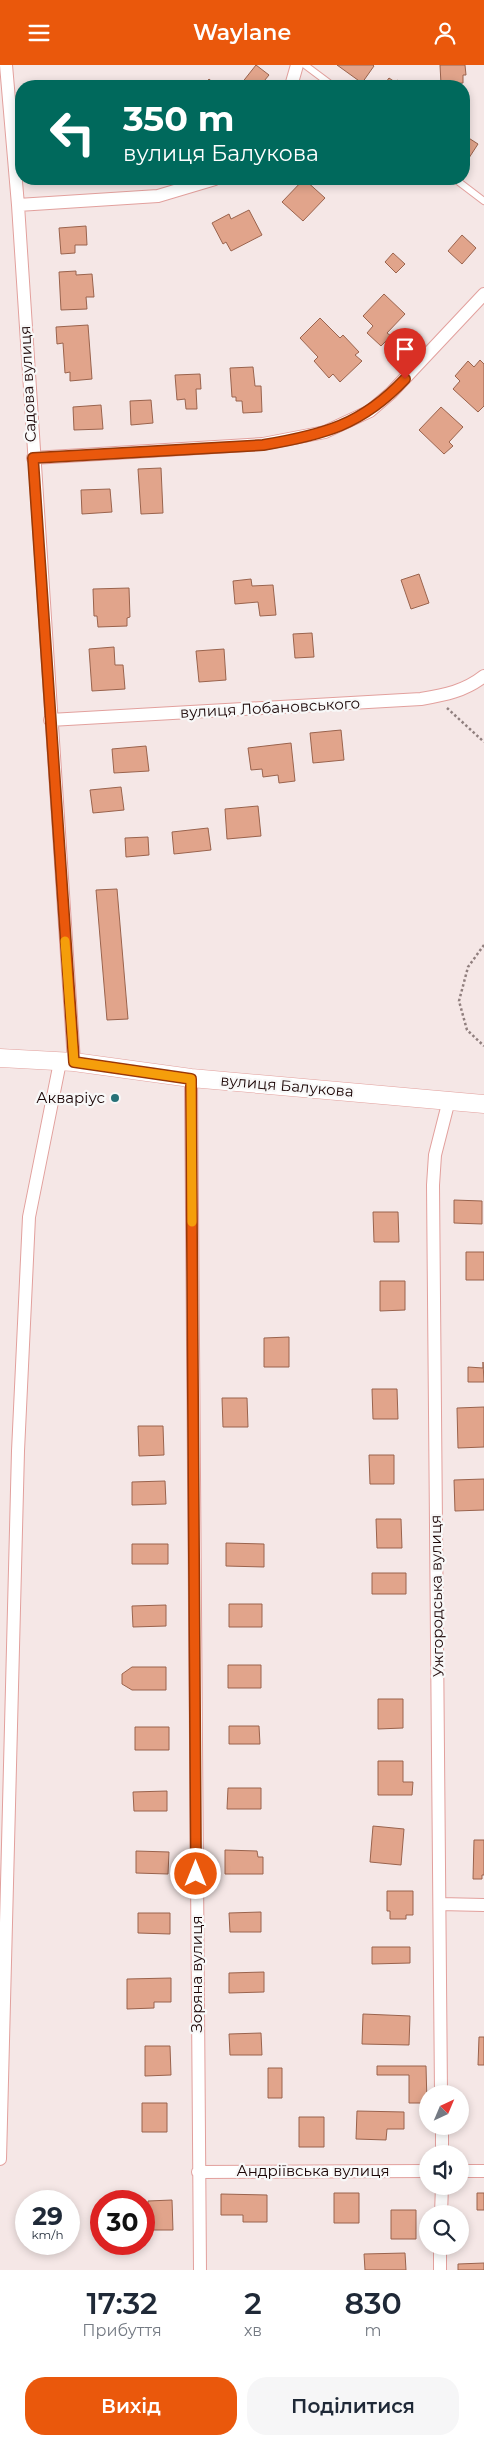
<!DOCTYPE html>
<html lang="uk">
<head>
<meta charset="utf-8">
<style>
  body { margin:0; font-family:Montserrat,sans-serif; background:#f6f6f7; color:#1f2937; height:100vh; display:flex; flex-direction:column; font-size:19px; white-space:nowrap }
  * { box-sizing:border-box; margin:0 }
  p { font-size:16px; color:#747a83 }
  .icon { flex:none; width:28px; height:28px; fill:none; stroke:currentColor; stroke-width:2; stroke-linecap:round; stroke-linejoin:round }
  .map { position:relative; height:2205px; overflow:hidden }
  .drawer { display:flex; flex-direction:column; background:#fff; flex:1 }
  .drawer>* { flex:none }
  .banner { position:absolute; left:15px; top:15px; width:455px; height:105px; border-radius:20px; box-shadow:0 2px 8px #0003; background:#00695c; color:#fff; overflow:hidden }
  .needle { width:32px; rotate:44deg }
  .fabs { position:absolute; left:419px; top:2020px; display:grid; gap:10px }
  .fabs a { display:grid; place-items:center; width:50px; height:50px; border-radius:50%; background:#fff; box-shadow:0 2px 8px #0003; font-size:25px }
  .speed { position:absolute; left:15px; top:2125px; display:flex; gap:10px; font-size:25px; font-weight:700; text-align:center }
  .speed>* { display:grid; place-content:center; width:65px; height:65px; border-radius:50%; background:#fff; box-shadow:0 2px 8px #0003; line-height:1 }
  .speed small { font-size:12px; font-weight:400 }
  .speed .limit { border:8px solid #d22; background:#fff; color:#111 }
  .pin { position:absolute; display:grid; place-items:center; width:42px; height:42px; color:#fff; margin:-51px -21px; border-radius:50% 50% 50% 0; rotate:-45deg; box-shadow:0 0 5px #0007 }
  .pin .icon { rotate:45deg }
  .me { position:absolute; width:55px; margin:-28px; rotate:0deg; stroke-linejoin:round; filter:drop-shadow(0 0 4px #0008) }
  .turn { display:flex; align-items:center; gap:18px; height:105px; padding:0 25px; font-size:22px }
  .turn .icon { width:65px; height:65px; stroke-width:2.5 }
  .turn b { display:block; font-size:35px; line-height:42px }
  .eta { display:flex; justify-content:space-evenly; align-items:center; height:85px; text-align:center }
  .eta b { font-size:30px; font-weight:600; line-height:35px }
  .button { display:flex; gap:10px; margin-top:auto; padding:10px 25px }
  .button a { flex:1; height:58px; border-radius:20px; background:#ea580c; color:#fff; font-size:20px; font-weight:600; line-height:58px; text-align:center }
  .button a+a { background:#f6f6f7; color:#1f2937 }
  header { display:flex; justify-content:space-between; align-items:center; height:65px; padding:0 25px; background:#ea580c; color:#fff; font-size:22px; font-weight:600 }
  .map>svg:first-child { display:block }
</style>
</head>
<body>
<header><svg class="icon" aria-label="menu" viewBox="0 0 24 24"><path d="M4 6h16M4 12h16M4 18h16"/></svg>Waylane<svg class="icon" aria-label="person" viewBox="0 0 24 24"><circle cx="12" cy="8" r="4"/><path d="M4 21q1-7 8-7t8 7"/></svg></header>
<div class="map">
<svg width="484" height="2205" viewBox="0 0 484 2205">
  <rect width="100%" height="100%" fill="#f5e7e6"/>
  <path fill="#e1a48b" stroke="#9a634d" d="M256 0 269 10 260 21H243L241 19Z
    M337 0H373L374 1 362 18Z
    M440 0H465L466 10H463V18L441 19Z
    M389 13 395 17 397 15 406 21H383Z
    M209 14 217 21H205L204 20Z
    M77 16V21H56V17Z
    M464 70 478 79 467 96 464 94Z
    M304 114 325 133 303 156 282 137Z
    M249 145 262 170 231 186 226 177 223 179 212 158 229 149 231 154Z
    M86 161 87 180H75V188L61 189 59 163Z
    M462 170 476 183 462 199 448 186Z
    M393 188 405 199 396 208 385 197Z
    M76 206V210L92 209 94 232H86L87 244 61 245 59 207Z
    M384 229 405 249 387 268 391 271 381 281 367 268 373 261 363 251Z
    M320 253 340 273 343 270 359 287 355 290 362 296 340 317 333 309 329 313 314 296 318 292 300 273Z
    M88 260 92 314 70 316V307L65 308 63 278 57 279 56 262Z
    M480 295 484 299V341L478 347 453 324 460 316 455 311 468 296 474 302Z
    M253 302 255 321H261L262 347 243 348 242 336H236V332H232L230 303Z
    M200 309 201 324H196L197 344H186L185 334 177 335 175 310Z
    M151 335 153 358 131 360 130 336Z
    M101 340 103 364 74 365 73 342Z
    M441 342 463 362 449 377 453 381 444 389 419 365Z
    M161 403 163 448 141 449 138 404Z
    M110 424 112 447 82 449 81 425Z
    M419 509 429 538 411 544 401 515Z
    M251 514 252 521 273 520 276 550 260 551 258 537 235 539 233 516Z
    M129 523 130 552 127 553V561L98 562 97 551H94L93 524Z
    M312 568 314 592 295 593 293 569Z
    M114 582 115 600H123L125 624 92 626 89 584Z
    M224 584 226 615 199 617 196 586Z
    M341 665 344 695 313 698 310 668Z
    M291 678 295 716 279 718 278 710 263 712 262 704 251 705 248 683Z
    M146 681 149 706 114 708 112 684Z
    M121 722 124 745 93 748 90 725Z
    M258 741 261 771 227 774 225 744Z
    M208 763 211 785 174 789 172 767Z
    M148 772 149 790 126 792 125 773Z
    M117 824 128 954 107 955 96 825Z
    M454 1135 482 1136V1159L454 1158Z
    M373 1147H398L399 1177H374Z
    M466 1187H484V1215H466Z
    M380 1216H405V1245L380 1246Z
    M289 1272V1302H264V1273Z
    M483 1297 484 1317H468V1302L483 1303Z
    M372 1324H397L398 1354H373Z
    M222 1333H247L248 1362H223Z
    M484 1342V1382L458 1383 457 1343Z
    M138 1361H163L164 1390 139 1391Z
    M369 1390H394V1419H370Z
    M484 1414V1445L455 1446 454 1415Z
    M165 1416 166 1439 132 1440V1417Z
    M376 1454H401L402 1483H377Z
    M226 1478 264 1479V1502L226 1501Z
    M132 1479H168V1499H132Z
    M372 1508H406V1529H372Z
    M229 1539H262V1562H229Z
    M166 1540V1561L133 1562 132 1541Z
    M228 1600H261V1623H228Z
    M132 1602H166V1625H132L122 1619V1609Z
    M378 1634H403V1663L378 1664Z
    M229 1661H259L260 1679H229Z
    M135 1662H169V1685H135Z
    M378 1696H403V1717H413L412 1730H378Z
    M228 1723H261V1744H227Z
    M167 1726V1746H134L133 1727Z
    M373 1761 404 1764 401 1800 370 1797Z
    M474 1775H484V1810H482V1814H473Z
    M225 1785 257 1786 258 1792H263V1809H225Z
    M136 1786 169 1787 168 1809 136 1808Z
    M387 1826H413V1850H406V1854H390V1846H387Z
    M261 1847V1867H230L229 1848Z
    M138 1848H170V1869L138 1868Z
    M372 1882H410V1898L372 1899Z
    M264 1907V1927L229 1928V1908Z
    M171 1913V1937H154V1943L127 1944V1914Z
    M363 1949 410 1951 409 1980 362 1979Z
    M261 1968 262 1990H230L229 1969Z
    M479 1972H484V2000H478Z
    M145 1981H170L171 2010 145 2011Z
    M377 2001H426L427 2038H409V2010H377Z
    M268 2003H282V2033H268Z
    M142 2038H167V2067H142Z
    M357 2046 404 2047V2064H387L386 2075 356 2074Z
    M299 2052H324V2082H299Z
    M334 2128H359V2158H334Z
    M477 2128H484V2145H477Z
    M221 2129 267 2130V2157H243V2150H221Z
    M172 2135 173 2165H148V2136Z
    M391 2145H416V2174H391Z
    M405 2188 406 2205H365L364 2189Z
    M484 2198V2205H458V2199Z"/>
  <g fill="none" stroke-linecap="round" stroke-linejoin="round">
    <g stroke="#e2a09d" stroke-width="8">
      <path id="service" d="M305 0 333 21
        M455 114 484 136"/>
    </g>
    <g stroke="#e2a09d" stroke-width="14">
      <path id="minor" d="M6 0 18 140 74 997
        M291 21 297 0
        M18 140 158 131 215 114
        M33 393 263 379 325 367 370 346 391 328 484 229
        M50 655 421 634C445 630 465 626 484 611
        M191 1013 200 2205
        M440 1839 484 1840
        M441 2029 433 1120 435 1090 449 1035
        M442 2061V2089
        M0 2094 18 1386 29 1152 60 997
        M460 2106H484
        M198 2107 428 2106
        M441 2149 442 2121
        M440 2205V2181"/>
    </g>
    <g stroke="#e2a09d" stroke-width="19">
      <path id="secondary" d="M0 993 74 997 191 1013 484 1039"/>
    </g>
    <path stroke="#907f7e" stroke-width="2.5" stroke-dasharray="2.5 2.5" stroke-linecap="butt" d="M447 643 484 677
      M484 880 468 902 459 936 467 965 484 981"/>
    <use href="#service" stroke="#fff" stroke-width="6"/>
    <use href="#minor" stroke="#fff" stroke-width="12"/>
    <use href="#secondary" stroke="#fff" stroke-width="18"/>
  </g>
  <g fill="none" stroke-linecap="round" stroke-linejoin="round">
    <g stroke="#983908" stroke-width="12">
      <path id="route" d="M196 1809 191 1014 74 997 33 393 263 380C323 370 362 360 405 314"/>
    </g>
    <use href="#route" stroke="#ea580c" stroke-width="9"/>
    <path stroke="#f59e0b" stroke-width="9" d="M65 876 74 997 191 1014 192 1157"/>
  </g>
  <circle fill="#277177" stroke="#f8f8f8" stroke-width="2" cx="115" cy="1033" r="5"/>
  <g text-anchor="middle" stroke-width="4.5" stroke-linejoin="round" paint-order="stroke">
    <g font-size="15" fill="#1b0505" stroke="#f8f8f8">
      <text transform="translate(28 319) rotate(-93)" y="5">Садова вулиця</text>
      <text transform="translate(270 643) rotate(-3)" y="5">вулиця Лобановського</text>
      <text transform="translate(287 1021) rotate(5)" y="5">вулиця Балукова</text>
      <text transform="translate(437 1531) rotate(-91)" y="5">Ужгородська вулиця</text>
      <text transform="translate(197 1909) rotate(-90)" y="5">Зоряна вулиця</text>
      <text x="313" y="2111">Андріївська вулиця</text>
    </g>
    <g font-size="15" fill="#1b0505" stroke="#f8f8f8" text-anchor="end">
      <text x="105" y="1038">Акваріус</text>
    </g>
  </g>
</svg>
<div class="fabs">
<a><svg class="needle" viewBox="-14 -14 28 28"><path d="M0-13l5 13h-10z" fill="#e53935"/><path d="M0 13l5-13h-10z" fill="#747a83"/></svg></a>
<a><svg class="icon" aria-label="sound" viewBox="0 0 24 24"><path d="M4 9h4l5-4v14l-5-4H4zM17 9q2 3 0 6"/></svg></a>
<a><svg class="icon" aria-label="search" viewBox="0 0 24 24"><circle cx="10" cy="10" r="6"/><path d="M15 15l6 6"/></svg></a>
</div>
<div class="speed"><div>29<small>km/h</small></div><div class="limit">30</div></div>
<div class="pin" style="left:405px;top:314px;background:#d93025"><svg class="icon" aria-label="arrive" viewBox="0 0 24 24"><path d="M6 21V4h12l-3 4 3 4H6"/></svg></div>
<svg class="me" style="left:196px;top:1809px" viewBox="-20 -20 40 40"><circle r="17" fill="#ea580c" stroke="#fff" stroke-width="3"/><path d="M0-11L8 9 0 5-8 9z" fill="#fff"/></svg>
<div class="banner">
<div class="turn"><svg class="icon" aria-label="left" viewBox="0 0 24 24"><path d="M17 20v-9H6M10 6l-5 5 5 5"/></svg><div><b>350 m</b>вулиця Балукова</div></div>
</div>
</div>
<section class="drawer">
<div class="eta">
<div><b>17:32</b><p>Прибуття</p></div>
<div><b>2</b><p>хв</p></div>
<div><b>830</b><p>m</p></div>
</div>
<div class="button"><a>Вихід</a><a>Поділитися</a></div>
</section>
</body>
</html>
